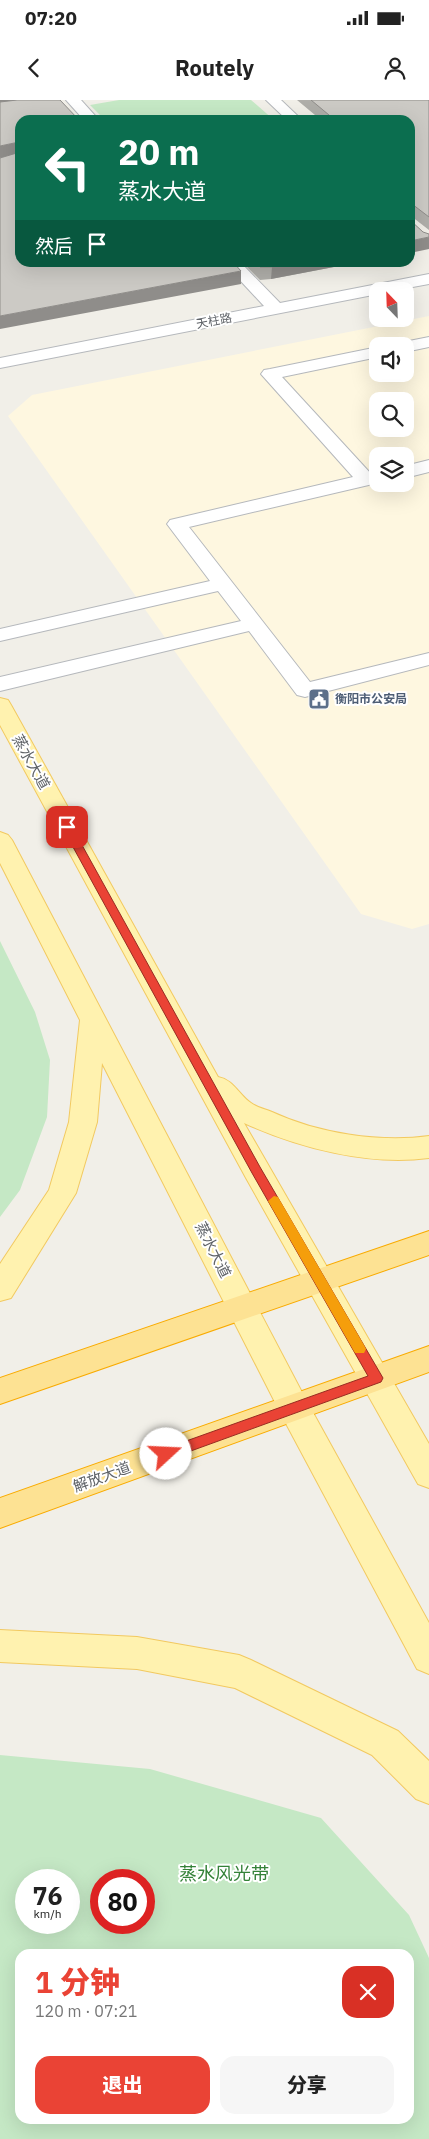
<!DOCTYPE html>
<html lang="zh">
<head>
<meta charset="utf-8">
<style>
  body { margin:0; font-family:"IBM Plex Sans","Noto Sans SC",sans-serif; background:#f6f6f6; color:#222; height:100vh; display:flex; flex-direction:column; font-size:19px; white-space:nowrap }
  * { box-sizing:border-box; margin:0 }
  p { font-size:16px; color:#767676 }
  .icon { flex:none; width:28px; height:28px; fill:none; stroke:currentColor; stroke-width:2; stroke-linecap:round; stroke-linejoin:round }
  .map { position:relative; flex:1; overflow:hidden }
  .panel { position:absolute; left:15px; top:1849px; width:399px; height:175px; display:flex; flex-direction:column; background:#fff; border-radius:15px; box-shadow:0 5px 20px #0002 }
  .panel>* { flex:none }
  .banner { position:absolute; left:15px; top:15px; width:400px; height:152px; border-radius:15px; box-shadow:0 5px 20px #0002; background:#0b6e4f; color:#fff; overflow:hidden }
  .needle { width:32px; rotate:337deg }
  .buttons { position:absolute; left:369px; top:182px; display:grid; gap:10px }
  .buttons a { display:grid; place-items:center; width:45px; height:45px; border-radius:10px; background:#fff; box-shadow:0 5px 20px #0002; font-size:25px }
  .speed { position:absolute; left:15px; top:1769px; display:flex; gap:10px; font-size:25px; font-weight:700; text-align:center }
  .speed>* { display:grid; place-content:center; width:65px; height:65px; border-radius:50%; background:#fff; box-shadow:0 5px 20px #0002; line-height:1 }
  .speed small { font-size:12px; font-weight:400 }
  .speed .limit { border:8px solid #d22; background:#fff; color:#111 }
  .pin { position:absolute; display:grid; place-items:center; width:42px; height:42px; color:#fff; margin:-21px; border-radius:10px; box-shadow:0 2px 8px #0006 }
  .me { position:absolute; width:55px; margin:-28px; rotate:70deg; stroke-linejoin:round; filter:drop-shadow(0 0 4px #0008) }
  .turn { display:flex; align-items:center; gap:18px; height:105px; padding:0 20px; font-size:22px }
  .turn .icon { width:65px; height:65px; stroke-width:2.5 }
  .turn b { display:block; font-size:35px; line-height:42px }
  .then { display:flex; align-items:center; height:48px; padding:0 20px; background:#0003; gap:10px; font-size:19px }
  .round { display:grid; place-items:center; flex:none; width:52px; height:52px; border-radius:15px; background:#f6f6f6 }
  .summary { display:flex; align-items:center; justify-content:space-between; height:85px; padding:0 20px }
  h1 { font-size:30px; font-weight:800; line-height:38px; color:#ea4335 }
  .primary-button { display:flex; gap:10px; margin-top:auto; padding:10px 20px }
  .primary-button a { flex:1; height:58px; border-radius:15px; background:#ea4335; color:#fff; font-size:20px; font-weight:800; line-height:58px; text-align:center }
  .primary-button a+a { background:#f6f6f6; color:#222 }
  .status { display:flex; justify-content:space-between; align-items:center; height:35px; padding:0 25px; background:#fff; direction:ltr }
  .status svg { height:14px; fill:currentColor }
  header { display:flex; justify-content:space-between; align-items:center; height:65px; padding:0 20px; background:#fff; font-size:22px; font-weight:800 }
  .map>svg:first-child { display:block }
</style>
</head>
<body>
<div class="status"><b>07:20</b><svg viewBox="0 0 49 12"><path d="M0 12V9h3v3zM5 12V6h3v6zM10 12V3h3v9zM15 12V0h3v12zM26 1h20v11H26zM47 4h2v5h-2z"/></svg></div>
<header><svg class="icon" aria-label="back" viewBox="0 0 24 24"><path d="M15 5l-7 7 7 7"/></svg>Routely<svg class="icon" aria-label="person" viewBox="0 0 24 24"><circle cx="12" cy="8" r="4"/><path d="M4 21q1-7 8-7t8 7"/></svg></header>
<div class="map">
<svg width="429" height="2039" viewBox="0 0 429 2039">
  <rect width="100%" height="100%" fill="#f1efe8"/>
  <path fill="#fef7e0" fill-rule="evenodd" d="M429 216V824L412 829 361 814 8 316 32 295ZM378 246H405V274H378ZM378 301H405V329H378ZM378 356H405V384H378Z"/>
  <path fill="#c5e8c5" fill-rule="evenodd" d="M119 0H251L274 20H105L90 5Z
    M0 841 35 912 50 960 47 1017 20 1090 0 1117Z
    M0 1655 150 1669 321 1718 409 1815 429 1858V2039H0ZM26 1780H69V1822H26ZM101 1780H144V1822H101ZM20 1854H409V2019H20Z"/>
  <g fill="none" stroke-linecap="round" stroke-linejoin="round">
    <g stroke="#b5b8bc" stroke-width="2">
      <path id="minor" d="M66 0H81L99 20H84Z
        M266 0H281L302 20H287Z
        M223 162H240L280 203 429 174V184L391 191H378V194L0 268V258L264 206Z
        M429 237V247L405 252V246H397L399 243Z
        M378 247V257L282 277 373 376 375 380 373 384 189 427 310 582 429 553V565L305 597 297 595 249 531 0 591V577L241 521 218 491 0 541V529L210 481 167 424 170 420 353 377 261 274 264 270 270 269Z
        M429 360V372L405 378V366Z"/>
    </g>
    <g stroke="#f2c960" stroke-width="2">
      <path id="major" d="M0 598 8 600 11 605 218 977C234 980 238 994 251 1003 256 1007 265 1009 272 1012 317 1033 379 1043 429 1036V1058C368 1066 299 1048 244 1023L429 1344V1388L418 1384 246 1078 0 625Z
        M0 732 8 735 12 740 305 1298 429 1523V1574L417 1569 283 1318 102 963 97 1022 76 1093 11 1198 0 1201V1164L49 1090 69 1022 80 920 0 763Z
        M0 1530 137 1537 239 1555 251 1560 398 1631 429 1661V1704L416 1699 372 1655 235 1588 137 1569 0 1562Z"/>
    </g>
    <g stroke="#f9ab00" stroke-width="2">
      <path id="highway" d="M429 1131V1155L0 1304V1278Z
        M429 1246V1272L0 1428V1398Z"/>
    </g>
    <use href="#minor" fill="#fff" fill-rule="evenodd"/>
    <use href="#major" fill="#fff2af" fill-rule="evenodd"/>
    <use href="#highway" fill="#fde293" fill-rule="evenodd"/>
  </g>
  <path fill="#afaea9" d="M297 0H429V130L411 116 410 117V20H321Z
    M242 162H360L271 179 260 180Z"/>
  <path fill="#8f8d8a" d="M0 0H30L0 3Z
    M19 42 20 54 0 58V46Z
    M412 104 411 116 410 117V105Z
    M429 137V149L410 153V141Z
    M294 162H360L271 179 272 167Z
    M241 171V184L0 229V216Z"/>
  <path fill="#cccac5" stroke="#8f8d8a" d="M17 0H60L79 20H20V43L19 42 0 46V2Z
    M311 0H429V117L412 104 410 105V20H335Z
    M20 52V162H233L241 171 0 216V58Z
    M410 120 423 132 429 134V137L410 141Z
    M255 162H294L272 167H260Z"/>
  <path fill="#ea4335" stroke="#982c22" d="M67 723 72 727 260 1067 383 1278 381 1282 166 1360 161 1358 159 1354 161 1350 368 1276 252 1073 62 727Z"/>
  <path fill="#f59e0b" d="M274 1096 278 1097 364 1245 366 1249 364 1253H355L268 1101Z"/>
  <defs>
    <g id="civic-square" transform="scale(1.125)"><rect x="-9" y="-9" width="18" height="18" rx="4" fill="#5c6f8a" stroke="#fff"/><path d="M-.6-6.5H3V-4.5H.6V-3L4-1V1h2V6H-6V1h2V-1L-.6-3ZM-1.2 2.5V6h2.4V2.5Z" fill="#fff"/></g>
  </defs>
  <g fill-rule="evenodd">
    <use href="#civic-square" x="319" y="599"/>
  </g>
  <g text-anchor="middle" stroke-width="4" stroke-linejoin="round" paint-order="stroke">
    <g font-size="12" fill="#5f6368" stroke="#fff">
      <text transform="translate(214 221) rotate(-11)" y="4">天柱路</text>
    </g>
    <g font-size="12" font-weight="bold" fill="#4e5e75" stroke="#fff" text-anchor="start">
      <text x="335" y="603">衡阳市公安局</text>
    </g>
    <g font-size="15" fill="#5f6368" stroke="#fff">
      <text transform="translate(31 662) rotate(61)" y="5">蒸水大道</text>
      <text transform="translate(213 1150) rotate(63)" y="5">蒸水大道</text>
      <text transform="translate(102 1377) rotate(-20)" y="5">解放大道</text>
    </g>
    <g font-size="18" fill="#348238" stroke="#fff">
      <text x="224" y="1780">蒸水风光带</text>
    </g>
  </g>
</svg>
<div class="buttons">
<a><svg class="needle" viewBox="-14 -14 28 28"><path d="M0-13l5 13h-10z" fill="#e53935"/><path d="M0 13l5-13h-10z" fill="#767676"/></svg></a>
<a><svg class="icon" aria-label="sound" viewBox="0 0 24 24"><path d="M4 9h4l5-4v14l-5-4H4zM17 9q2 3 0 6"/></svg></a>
<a><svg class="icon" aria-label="search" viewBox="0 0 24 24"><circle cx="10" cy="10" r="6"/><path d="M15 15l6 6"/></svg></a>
<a><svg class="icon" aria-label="layers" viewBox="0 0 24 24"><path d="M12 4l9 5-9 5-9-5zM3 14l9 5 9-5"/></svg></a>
</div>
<div class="speed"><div>76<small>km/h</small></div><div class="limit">80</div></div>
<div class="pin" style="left:67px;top:727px;background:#d93025"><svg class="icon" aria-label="arrive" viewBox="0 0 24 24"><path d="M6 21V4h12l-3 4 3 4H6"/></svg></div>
<svg class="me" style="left:166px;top:1354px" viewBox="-20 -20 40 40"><circle r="19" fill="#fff"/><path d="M0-13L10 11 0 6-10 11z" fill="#ea4335"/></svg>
<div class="banner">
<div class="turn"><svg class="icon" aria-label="left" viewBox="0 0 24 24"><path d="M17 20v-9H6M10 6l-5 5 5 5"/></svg><div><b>20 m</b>蒸水大道</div></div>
<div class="then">然后<svg class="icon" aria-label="arrive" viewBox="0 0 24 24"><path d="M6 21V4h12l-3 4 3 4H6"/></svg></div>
</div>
<section class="panel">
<div class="summary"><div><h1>1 分钟</h1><p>120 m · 07:21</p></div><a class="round" style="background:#d93025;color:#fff"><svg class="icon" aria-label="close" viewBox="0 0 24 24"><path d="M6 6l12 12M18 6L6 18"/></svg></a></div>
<div class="primary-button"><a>退出</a><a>分享</a></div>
</section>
</div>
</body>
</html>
